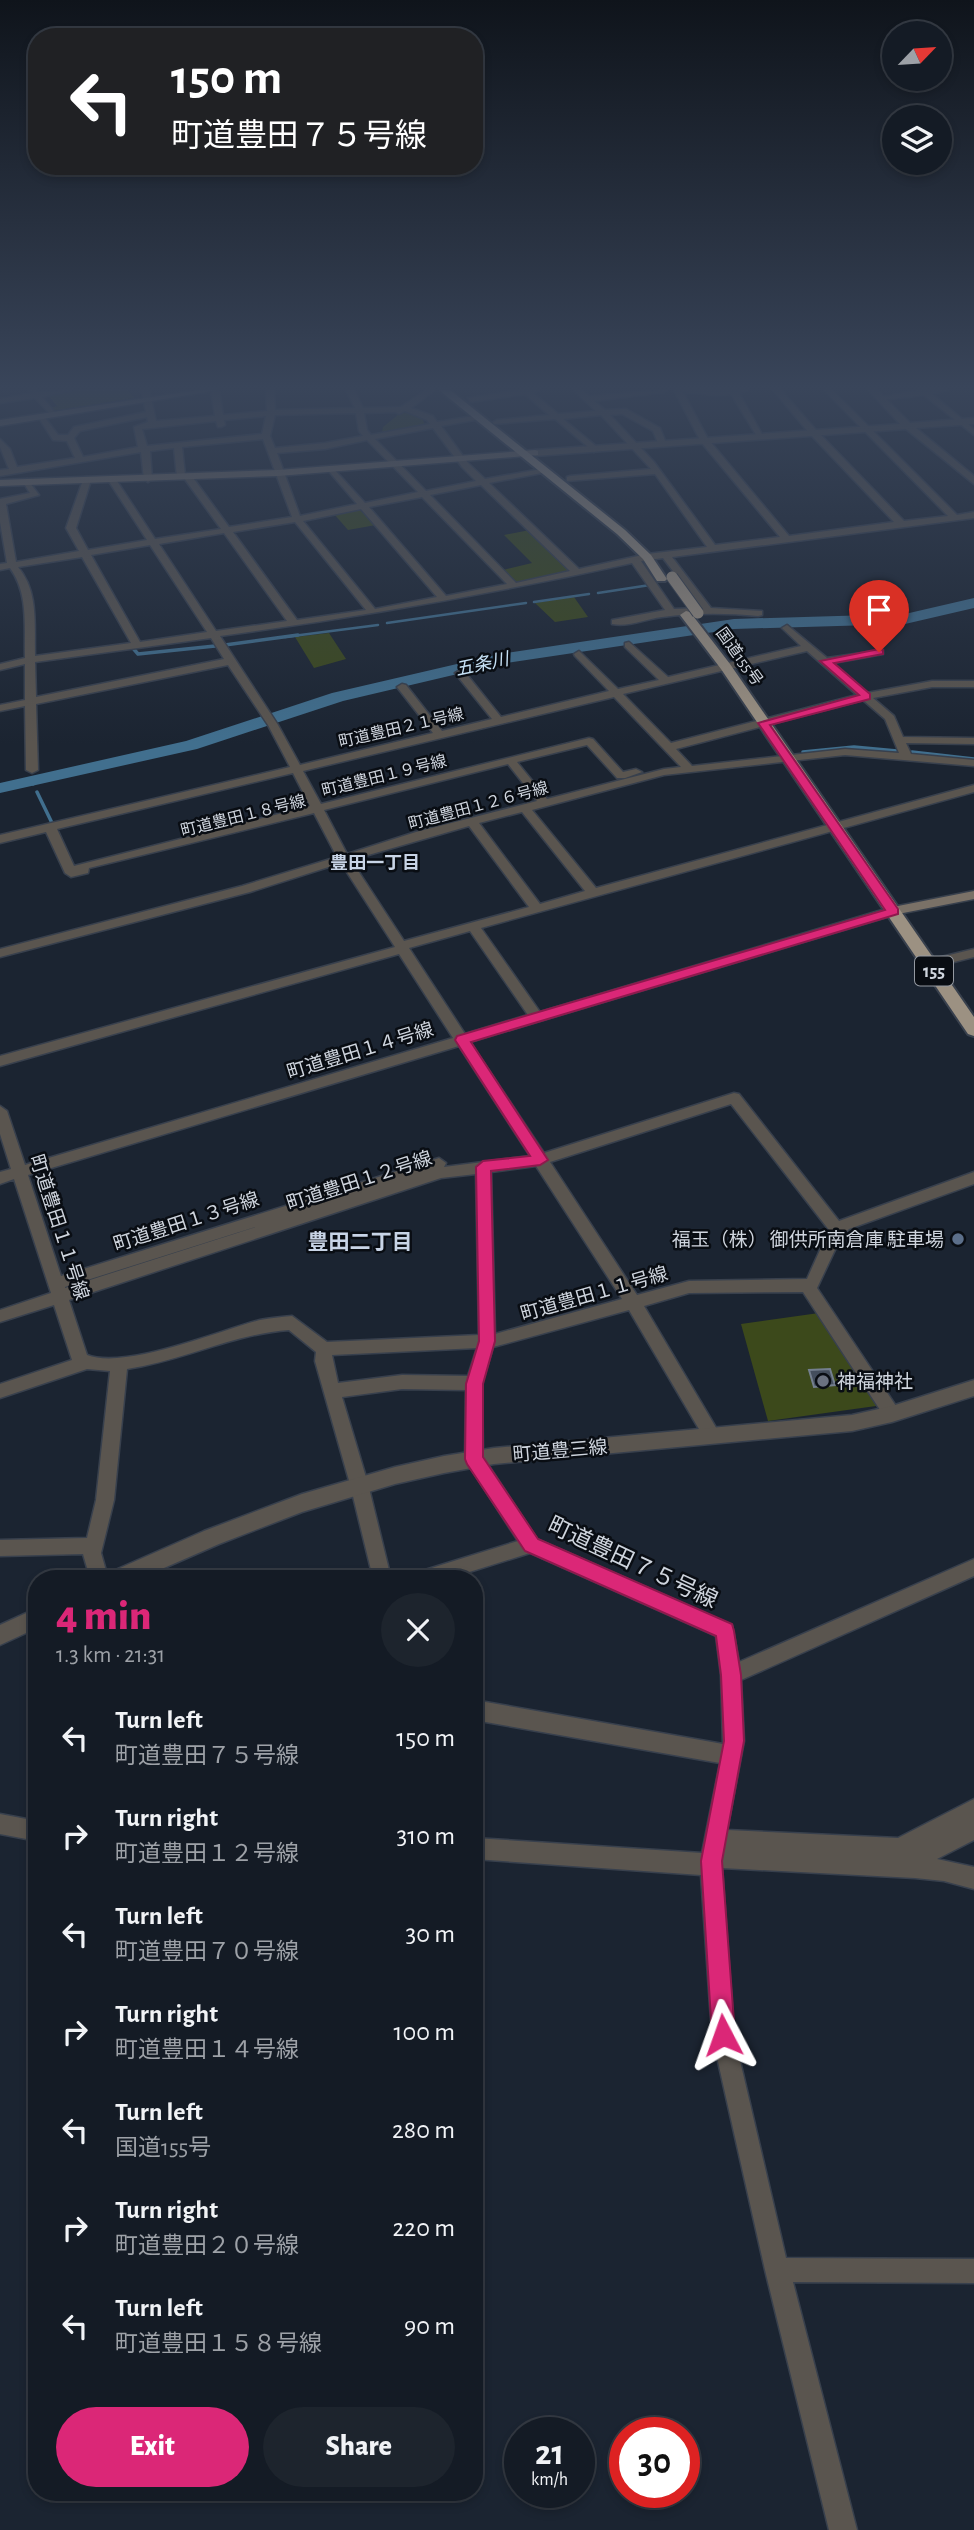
<!DOCTYPE html>
<html lang="en">
<head>
<meta charset="utf-8">
<style>
  body { margin:0; font-family:"Alegreya Sans","Noto Sans JP",sans-serif; background:#1d242d; color:#f1f3f6; height:100vh; display:flex; flex-direction:column; font-size:26px; white-space:nowrap }
  * { box-sizing:border-box; margin:0 }
  p { font-size:23px; color:#9da1a7 }
  .icon { flex:none; width:38px; height:38px; fill:none; stroke:currentColor; stroke-width:2; stroke-linecap:round; stroke-linejoin:round }
  .map { position:relative; flex:1; overflow:hidden }
  .side { position:absolute; left:28px; top:1570px; width:455px; height:931px; display:flex; flex-direction:column; background:#141b25; border-radius:28px; box-shadow:0 4px 10px #0003,0 0 0 2px #333942 }
  .side>* { flex:none }
  .hud { position:absolute; left:28px; top:28px; width:455px; height:147px; border-radius:28px; box-shadow:0 4px 10px #0003,0 0 0 2px #333942; background:#202124; color:#fff; overflow:hidden }
  .needle { width:46px; rotate:65deg }
  .controls { position:absolute; left:882px; top:21px; display:grid; gap:14px }
  .controls a { display:grid; place-items:center; width:70px; height:70px; border-radius:50%; background:#141b25; box-shadow:0 4px 10px #0003,0 0 0 2px #333942; font-size:35px }
  .speed { position:absolute; left:504px; top:2417px; display:flex; gap:14px; font-size:35px; font-weight:700; text-align:center }
  .speed>* { display:grid; place-content:center; width:91px; height:91px; border-radius:50%; background:#141b25; box-shadow:0 4px 10px #0003,0 0 0 2px #333942; line-height:1 }
  .speed small { font-size:18px; font-weight:400 }
  .speed .limit { border:10px solid #d22; background:#fff; color:#111 }
  .pin { position:absolute; display:grid; place-items:center; width:60px; height:60px; color:#fff; margin:-72px -30px; border-radius:50% 50% 50% 0; rotate:-45deg; box-shadow:0 0 7px #0007 }
  .pin .icon { rotate:45deg }
  .me { position:absolute; width:77px; margin:-38px; rotate:356deg; stroke-linejoin:round; filter:drop-shadow(0 0 5px #0008) }
  .turn { display:flex; align-items:center; gap:24px; height:147px; padding:0 28px; font-size:32px }
  .turn .icon { width:91px; height:91px; stroke-width:2.5 }
  .turn b { display:block; font-size:49px; line-height:60px }
  .round { display:grid; place-items:center; flex:none; width:74px; height:74px; border-radius:37px; background:#1d242d }
  .headline { display:flex; align-items:center; justify-content:space-between; height:119px; padding:0 28px }
  h1 { font-size:42px; font-weight:800; line-height:52px; color:#db2777 }
  .primary-button { display:flex; gap:14px; margin-top:auto; padding:14px 28px }
  .primary-button a { flex:1; height:80px; border-radius:42px; background:#db2777; color:#fff; font-size:28px; font-weight:800; line-height:80px; text-align:center }
  .primary-button a+a { background:#1d242d; color:#f1f3f6 }
  ul { padding:0; list-style:none }
  li { display:flex; align-items:center; gap:21px; height:98px; padding:0 28px }
  li div { flex:1 }
  li b { display:block; font-size:26px }
  li em { font-style:normal }
  .map>svg:first-child { display:block }
</style>
</head>
<body>
<div class="map">
<svg width="974" height="2530" viewBox="0 0 974 2530">
  <rect width="100%" height="100%" fill="#1b2431"/>
  <path fill="#3c491b" d="M74 390H128L134 398 53 411 51 408 57 406 47 394Z
    M404 410 428 418H422L425 425 382 432 383 427Z
    M359 509 376 525 348 530 334 514Z
    M530 530 572 570 514 583 503 570 532 563 504 535Z
    M574 597 588 617 555 622 535 603Z
    M329 633 346 659 314 668 295 637Z
    M819 1313 877 1400 876 1406 768 1421 741 1324Z"/>
  <g fill="none" stroke-linecap="round" stroke-linejoin="round">
    <path stroke="#416f8e" stroke-width="2.5" d="M598 593 650 585
      M534 602 589 594
      M387 623 526 603
      M285 637 378 625"/>
    <path stroke="#416f8e" stroke-width="3.5" d="M225 645 298 635
      M132 647 138 654 215 646
      M803 752 854 747 897 751
      M912 752 974 759
      M33 781V784
      M37 792 52 823"/>
    <path fill="#416f8e" fill-rule="evenodd" d="M974 598V608L905 624 734 629 500 664 343 701 197 749 0 793V783L186 741 332 693 500 654 734 619 905 614Z"/>
  </g>
  <path fill="#444e5d" stroke="#747f8f" stroke-width="2" d="M830 1369 835 1385 814 1387 809 1370Z"/>
  <g fill="none" stroke-linecap="round" stroke-linejoin="round">
    <g stroke="#38404d" stroke-width="3">
      <path id="minor" d="M29 390H37L39 392 72 390 42 397 57 415 53 417 35 398 0 403V399L32 393Z
        M141 390H149L156 421 215 416 211 390H219L223 415 267 411 266 390H274L275 410 355 408 346 390H354L363 408 401 407 426 390H435L411 408 433 416 437 422 480 415V419L441 426 468 463 485 479 547 468V472L489 483 579 569 647 554 707 547 655 474 567 481V477L570 476 651 469 601 415 563 419 597 447 598 449 594 452 555 419 494 424 493 422 497 420 549 415 525 394 471 402 468 398 521 390H540L533 393 558 414 596 411 573 390H581L589 396 668 390 664 392 594 401 605 410 626 409 660 428 666 443 662 446 658 443 653 431 622 414 610 415 654 462 715 545 780 537 701 442 674 390H749L739 393 764 438H758L731 394 716 395 683 392 708 439 789 536 894 522 810 434 773 390H781L816 430 904 521 948 516 824 390H832L957 515 974 512V518L672 557 711 608 762 611V615L758 616C726 613 694 613 662 617 645 619 630 627 612 624V620L665 610 632 563C495 593 360 617 220 636L278 725 300 765 433 733 397 687 402 684 406 685 442 731 492 719 455 673 460 670 464 671 501 717 609 691 575 656 574 654 579 651 618 689 659 680 625 647V643L629 642 668 677 801 646 782 628 787 625 827 658 883 650V654L833 663 867 693 932 681H974V687H932L873 698 894 716 903 737 974 738V744L906 743 911 754 974 760V766L845 755 664 775 532 810 596 888 974 785V792L481 928 540 1012 889 908H897L899 911 897 914 470 1042 544 1153 734 1093 739 1094 839 1221 974 1172V1184L849 1229 841 1237 817 1288 898 1409 901 1414 898 1419 892 1421 886 1419 803 1292 689 1293 644 1306 718 1431 721 1436 718 1441 712 1443 706 1441 629 1310 493 1347 482 1383 483 1457 537 1539 732 1625 739 1662 974 1559V1576L741 1680 744 1741 727 1830 898 1838 974 1799V1840L937 1859 974 1867V1889L944 1881 915 1878 722 1868 734 2035 786 2258 974 2259V2283L793 2282 857 2530H829L765 2270 712 2035 701 1875 474 1859V1838L702 1853 720 1763 474 1720V1700L723 1744 721 1675 716 1636 530 1553 450 1578H416L418 1572 425 1570 518 1541 465 1459 466 1390 402 1389 342 1397 368 1484 391 1578H373L350 1484 315 1361 316 1352 289 1330C233 1334 182 1361 127 1369L114 1500 101 1553 108 1578H90L83 1554 0 1556V1540L87 1538 96 1500 110 1371 87 1369 0 1398V1384L72 1360 54 1305 0 1322V1310L51 1293 14 1179 0 1184V1172L11 1169 0 1134V1106L7 1111 25 1165 453 1038 399 954 0 1066V1056L395 947 341 863 250 892 0 957V949L242 886 337 857 314 813 89 868 88 873 71 877 65 873 46 832 0 843V835L290 767 268 725 228 665 36 704 38 770 32 773 26 770 25 706 0 711V705L25 700V664L0 670V664L25 658C24 627 29 594 10 568L0 570V564L7 563 0 522V499L30 493 23 482 27 479 39 495 6 504 16 562 79 551 66 528 83 480 87 477 91 480 76 528 88 550 147 540 108 480 112 477 115 478 155 539 221 529 184 478 177 477 174 448 150 451 152 479 148 482 144 479 141 452 0 476V470L9 469 0 447V439L10 449 17 467 75 458 67 441 53 440 37 415H43L58 435H68L74 427 146 412ZM405 411 427 420 430 424 371 435 367 430 364 413 395 412 399 414ZM356 413 359 431 363 436 325 443 275 448 270 436 275 415ZM266 416 262 434 147 446 142 429 216 421 218 427H221L225 425 224 420ZM147 417 148 422 134 427 138 447 83 457 74 438 80 431ZM433 428 462 467 476 481 426 491 375 439ZM263 439 292 517 229 527 191 475H185L182 447ZM367 440 418 492 365 503 331 466 327 469 357 504 300 516 277 453 325 449ZM481 485 570 571 516 583 430 495ZM422 497 507 584 446 596 369 507ZM361 509 437 597 375 609 303 521ZM295 522 366 610 297 620 233 532ZM224 533 287 621 216 631 159 544ZM150 545 207 632 140 642 91 555ZM82 557 131 643 35 656C34 625 39 592 18 567ZM663 558 701 608 674 609 641 561ZM211 638 224 659 36 697 35 662ZM807 651 857 695 671 743 623 694ZM614 697 681 767 664 769 547 799 517 762 587 745 617 778H625L642 772 636 769 623 772 593 739 589 738 321 804 303 771ZM863 700 885 719 899 753 845 749 692 766 676 749ZM508 764 537 801 416 832 347 854 324 810ZM293 773 310 806 74 866 57 829ZM522 812 585 891 540 904 479 823ZM469 826 529 907 404 941 351 860ZM470 931 528 1015 465 1034 409 948ZM459 1046 530 1156 444 1167 446 1163 439 1158 61 1276 28 1175ZM731 1104 829 1230 807 1279 689 1281 637 1295 550 1162ZM536 1166 622 1299 495 1334 491 1172ZM476 1174 479 1335 327 1342 292 1316C281 1317 270 1318 260 1320 218 1331 125 1370 87 1355L69 1300 441 1178ZM287 1217 65 1288V1287ZM477 1348 468 1376 402 1375 338 1383 332 1355Z
        M919 390H948L932 394 974 429V435L924 395 881 400 877 398Z
        M974 949V957L934 967 927 963 929 960Z
        M0 1814 37 1821V1841L0 1834Z"/>
    </g>
    <g stroke="#38404d" stroke-width="3">
      <path id="tertiary" d="M868 390H877L910 423 974 418V424L916 428 974 476V484L906 429 535 456 530 453 535 450 900 424Z
        M974 1380V1396L892 1422 852 1431 494 1464 444 1473 395 1484 302 1512 219 1544 141 1578H110L113 1571 204 1531 302 1494 395 1467 444 1456 494 1448 852 1415 892 1406Z
        M37 1608V1628L0 1645V1625Z"/>
    </g>
    <g stroke="#38404d" stroke-width="3">
      <path id="secondary" d="M199 390H218L0 426V420Z
        M535 450 538 451V455L278 476 0 486V480L278 470Z
        M974 891V899L893 915 886 911 893 907Z"/>
    </g>
    <g stroke="#38404d" stroke-width="4">
      <path id="trunk" d="M439 390H450L625 530 651 555 667 579 665 581H657L643 559 617 534Z
        M686 611 690 612 730 664 974 1017V1036L968 1034 721 669 680 615Z"/>
    </g>
    <use href="#minor" fill="#5a554f" fill-rule="evenodd"/>
    <use href="#tertiary" fill="#5a554f" fill-rule="evenodd"/>
    <use href="#secondary" fill="#7a7167" fill-rule="evenodd"/>
    <use href="#trunk" fill="#9c9182" fill-rule="evenodd"/>
    <g stroke="#38404d" stroke-width="13" stroke-linecap="butt">
      <path id="trunk-bridge" d="M672 577 698 613"/>
    </g>
    <use href="#trunk-bridge" stroke="#9c9182" stroke-width="11"/>
  </g>
  <linearGradient id="sky" x2="0" y2="1"><stop stop-color="#0f141b"/><stop offset="0.52" stop-color="#39455a"/><stop offset="1" stop-color="#39455a" stop-opacity="0"/></linearGradient>
  <rect width="974" height="744" fill="url(#sky)"/>
  <path fill="#db2777" stroke="#8e194d" stroke-width="2" d="M879 649 883 650V654L834 663 870 694V699L770 725 898 909V914L471 1042 548 1160 540 1165 491 1171 495 1341 483 1384V1457L538 1539 732 1624 734 1631 741 1675 744 1741 722 1861 735 2035 731 2043 723 2046 715 2043 712 2035 701 1861 724 1741 721 1675 716 1636 525 1551 467 1464 465 1459 466 1384 479 1341 476 1167 483 1161 530 1156 455 1040 457 1036 885 910 758 723 859 695 820 661Z"/>
  <circle fill="#5c6f8a" stroke="#090d13" stroke-width="2.5" cx="958" cy="1239" r="7"/>
  <circle fill="#6b7280" stroke="#090d13" stroke-width="2.5" cx="823" cy="1381" r="7"/>
  <g text-anchor="middle" stroke-width="5" stroke-linejoin="round" paint-order="stroke">
    <g font-size="16" fill="#cfd5de" stroke="#090d13">
      <text transform="translate(740 656) rotate(54)" y="6">国道155号</text>
      <text transform="translate(401 727) rotate(-13)" y="6">町道豊田２１号線</text>
      <text transform="translate(384 775) rotate(-14)" y="6">町道豊田１９号線</text>
      <text transform="translate(478 805) rotate(-15)" y="6">町道豊田１２６号線</text>
      <text transform="translate(243 815) rotate(-14)" y="6">町道豊田１８号線</text>
    </g>
    <g font-size="18" font-style="italic" fill="#c7e2f6" stroke="#090d13">
      <text transform="translate(482 664) rotate(-12)" y="6">五条川</text>
    </g>
    <g font-size="18" font-weight="bold" fill="#c8d4e6" stroke="#090d13">
      <text x="375" y="869">豊田一丁目</text>
    </g>
    <rect fill="#090d13" stroke="#9499a1" stroke-width="2" x="915" y="956.5" width="38" height="29" rx="5"/>
    <g font-size="18" font-weight="bold" fill="#cfd5de">
      <text x="934" y="977">155</text>
    </g>
    <g font-size="19" fill="#cfd5de" stroke="#090d13">
      <text transform="translate(360 1050) rotate(-17)" y="7">町道豊田１４号線</text>
      <text transform="translate(359 1180) rotate(-18)" y="7">町道豊田１２号線</text>
      <text transform="translate(186 1221) rotate(-18)" y="7">町道豊田１３号線</text>
      <text transform="translate(60 1227) rotate(72)" y="7">町道豊田１１号線</text>
      <text transform="translate(594 1293) rotate(-16)" y="7">町道豊田１１号線</text>
      <text transform="translate(560 1450) rotate(-5)" y="7">町道豊三線</text>
    </g>
    <g font-size="19" fill="#cfd5de" stroke="#090d13" text-anchor="end">
      <text x="944" y="1246">福玉（株） 御供所南倉庫 駐車場</text>
      <text x="837" y="1388" text-anchor="start">神福神社</text>
    </g>
    <g font-size="21" font-weight="bold" fill="#c8d4e6" stroke="#090d13">
      <text x="360" y="1249">豊田二丁目</text>
    </g>
    <g font-size="23" fill="#cfd5de" stroke="#090d13">
      <text transform="translate(633 1562) rotate(25)" y="8">町道豊田７５号線</text>
    </g>
  </g>
</svg>
<div class="controls">
<a><svg class="needle" viewBox="-14 -14 28 28"><path d="M0-13l5 13h-10z" fill="#e53935"/><path d="M0 13l5-13h-10z" fill="#9da1a7"/></svg></a>
<a><svg class="icon" aria-label="layers" viewBox="0 0 24 24"><path d="M12 4l9 5-9 5-9-5zM3 14l9 5 9-5"/></svg></a>
</div>
<div class="speed"><div>21<small>km/h</small></div><div class="limit">30</div></div>
<div class="pin" style="left:879px;top:652px;background:#d93025"><svg class="icon" aria-label="arrive" viewBox="0 0 24 24"><path d="M6 21V4h12l-3 4 3 4H6"/></svg></div>
<svg class="me" style="left:723px;top:2035px" viewBox="-20 -20 40 40"><path d="M0-17L14 15 0 8-14 15z" fill="#db2777" stroke="#fff" stroke-width="4"/></svg>
<div class="hud">
<div class="turn"><svg class="icon" aria-label="left" viewBox="0 0 24 24"><path d="M17 20v-9H6M10 6l-5 5 5 5"/></svg><div><b>150 m</b>町道豊田７５号線</div></div>
</div>
<section class="side">
<div class="headline"><div><h1>4 min</h1><p>1.3 km · 21:31</p></div><a class="round"><svg class="icon" aria-label="close" viewBox="0 0 24 24"><path d="M6 6l12 12M18 6L6 18"/></svg></a></div>
<ul>
<li><svg class="icon" aria-label="left" viewBox="0 0 24 24"><path d="M17 20v-9H6M10 6l-5 5 5 5"/></svg><div><b>Turn left</b><p>町道豊田７５号線</p></div><em>150 m</em></li>
<li><svg class="icon" aria-label="right" viewBox="0 0 24 24"><path d="M7 20v-9h11M14 6l5 5-5 5"/></svg><div><b>Turn right</b><p>町道豊田１２号線</p></div><em>310 m</em></li>
<li><svg class="icon" aria-label="left" viewBox="0 0 24 24"><path d="M17 20v-9H6M10 6l-5 5 5 5"/></svg><div><b>Turn left</b><p>町道豊田７０号線</p></div><em>30 m</em></li>
<li><svg class="icon" aria-label="right" viewBox="0 0 24 24"><path d="M7 20v-9h11M14 6l5 5-5 5"/></svg><div><b>Turn right</b><p>町道豊田１４号線</p></div><em>100 m</em></li>
<li><svg class="icon" aria-label="left" viewBox="0 0 24 24"><path d="M17 20v-9H6M10 6l-5 5 5 5"/></svg><div><b>Turn left</b><p>国道155号</p></div><em>280 m</em></li>
<li><svg class="icon" aria-label="right" viewBox="0 0 24 24"><path d="M7 20v-9h11M14 6l5 5-5 5"/></svg><div><b>Turn right</b><p>町道豊田２０号線</p></div><em>220 m</em></li>
<li><svg class="icon" aria-label="left" viewBox="0 0 24 24"><path d="M17 20v-9H6M10 6l-5 5 5 5"/></svg><div><b>Turn left</b><p>町道豊田１５８号線</p></div><em>90 m</em></li>
</ul>
<div class="primary-button"><a>Exit</a><a>Share</a></div>
</section>
</div>
</body>
</html>
